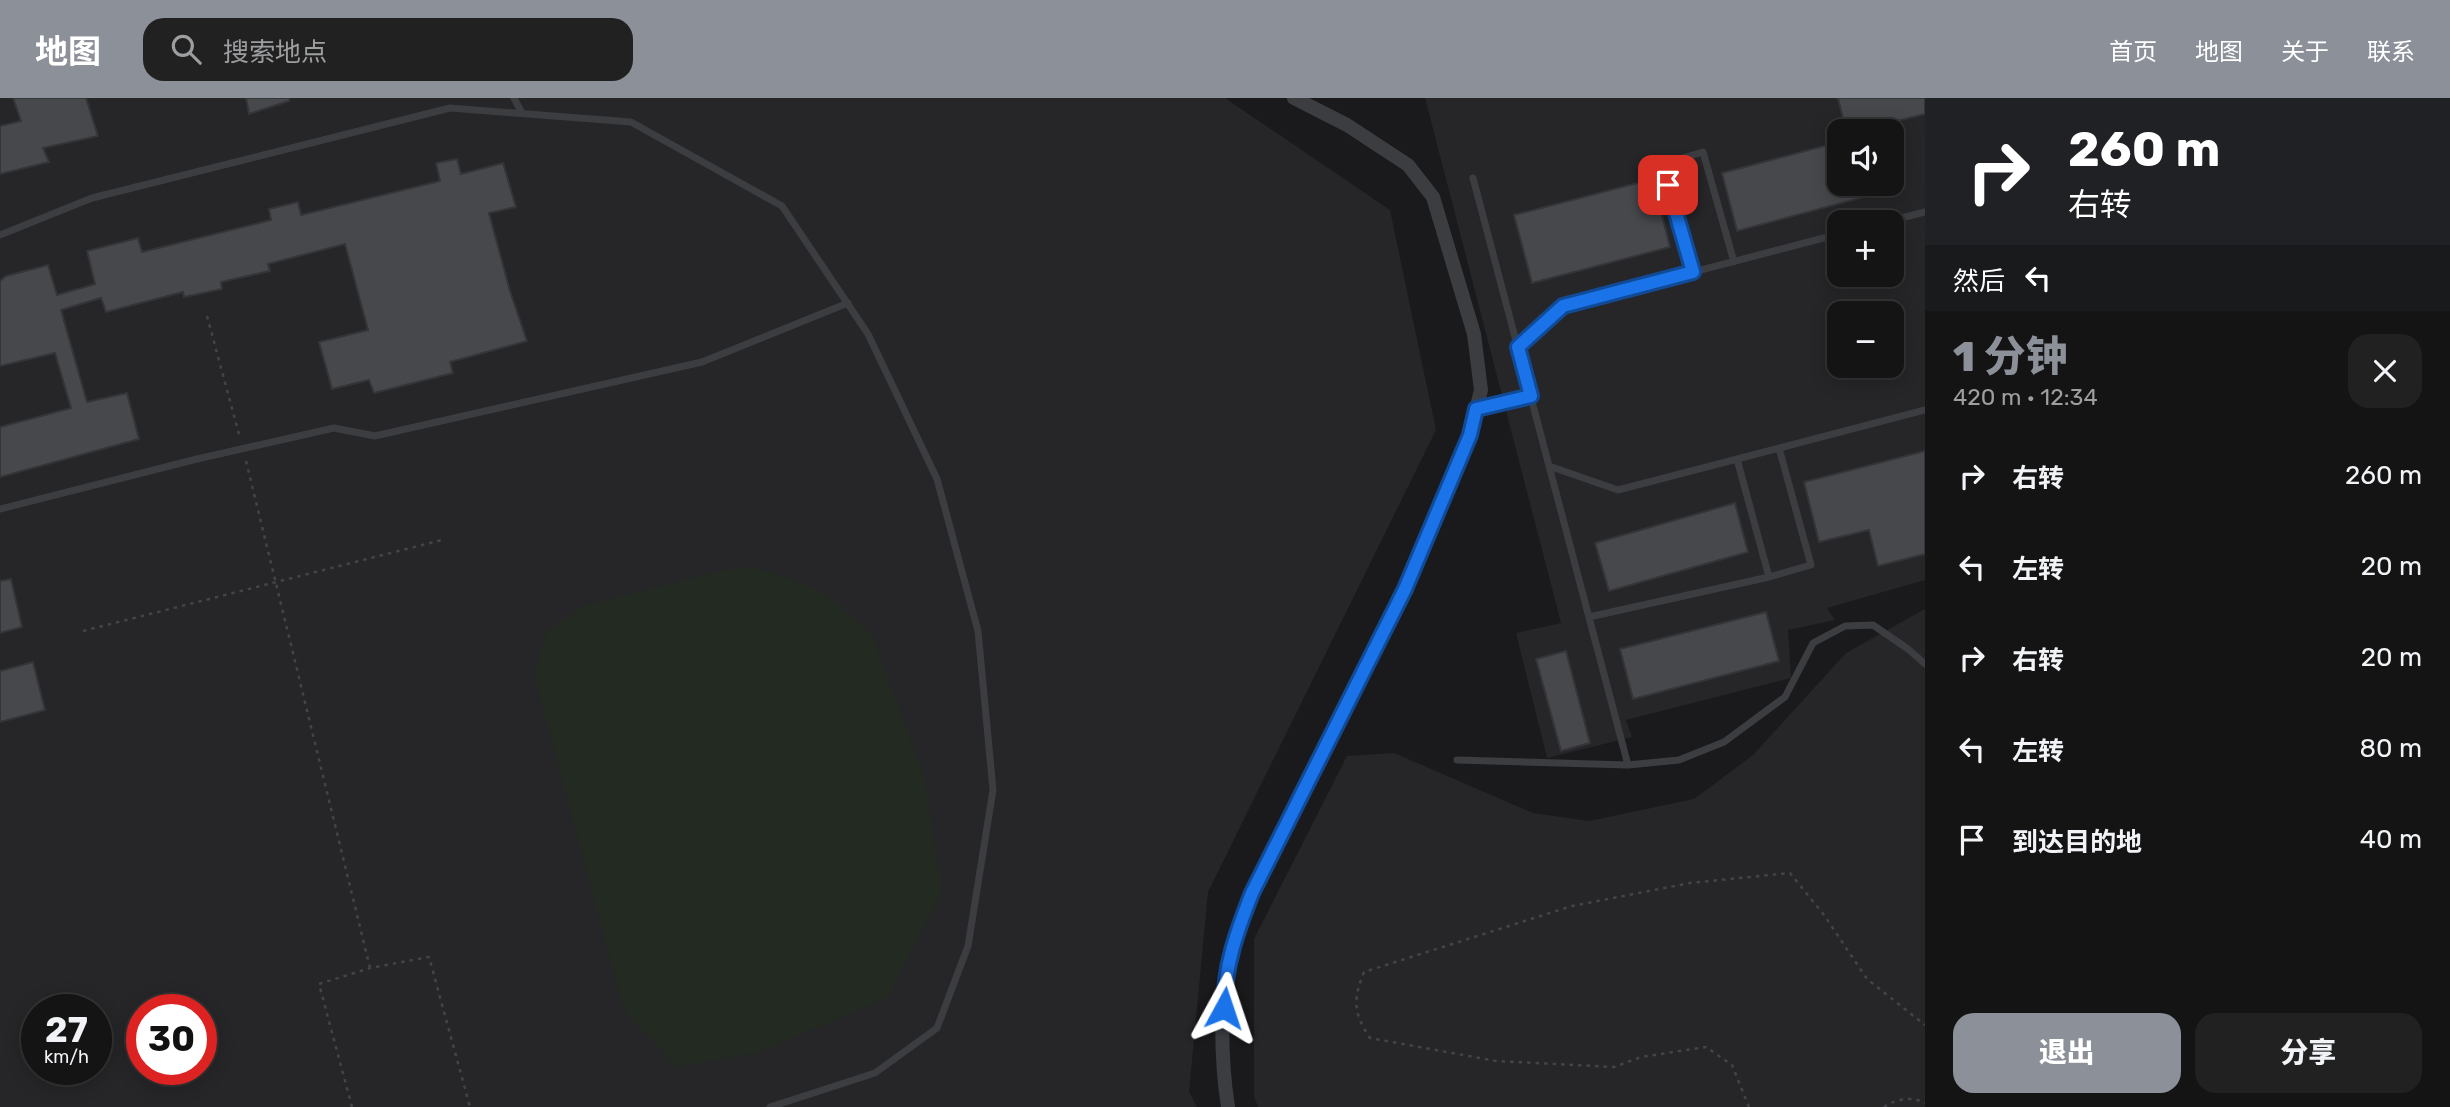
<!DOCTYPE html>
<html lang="zh">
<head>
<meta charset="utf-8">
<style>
  body { margin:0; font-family:Rubik,"Noto Sans SC",sans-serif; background:#212122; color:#f1f3f6; height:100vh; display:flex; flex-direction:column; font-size:26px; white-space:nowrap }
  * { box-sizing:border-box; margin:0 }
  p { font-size:23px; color:#9d9ea0 }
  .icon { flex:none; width:38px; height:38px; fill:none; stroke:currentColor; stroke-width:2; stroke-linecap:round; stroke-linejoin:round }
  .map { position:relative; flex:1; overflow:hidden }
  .drawer { display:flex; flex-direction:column; background:#141415; width:525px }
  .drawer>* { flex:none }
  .banner { background:#202124; color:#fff; overflow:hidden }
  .tools { position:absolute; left:1827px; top:21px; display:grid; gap:14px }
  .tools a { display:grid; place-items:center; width:77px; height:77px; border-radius:14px; background:#141415; box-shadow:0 4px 18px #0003,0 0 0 2px #333334; font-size:35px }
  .speed { position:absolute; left:21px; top:896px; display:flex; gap:14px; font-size:35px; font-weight:700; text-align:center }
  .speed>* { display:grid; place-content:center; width:91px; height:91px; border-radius:50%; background:#141415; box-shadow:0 4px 18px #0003,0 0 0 2px #333334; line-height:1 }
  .speed small { font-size:18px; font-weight:400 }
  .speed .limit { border:10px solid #d22; background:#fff; color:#111 }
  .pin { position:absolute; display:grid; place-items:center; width:60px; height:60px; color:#fff; margin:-30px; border-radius:14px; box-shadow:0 4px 10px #0006 }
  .me { position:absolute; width:77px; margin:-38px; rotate:5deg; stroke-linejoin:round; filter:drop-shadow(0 0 5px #0008) }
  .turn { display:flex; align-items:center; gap:24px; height:147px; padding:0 28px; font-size:32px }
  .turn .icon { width:91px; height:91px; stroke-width:2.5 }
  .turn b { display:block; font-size:49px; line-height:60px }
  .then { display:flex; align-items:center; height:66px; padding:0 28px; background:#0003; gap:14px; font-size:26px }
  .round { display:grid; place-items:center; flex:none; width:74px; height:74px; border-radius:21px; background:#212122 }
  .head { display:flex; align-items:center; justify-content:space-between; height:119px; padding:0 28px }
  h1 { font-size:42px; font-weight:800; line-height:52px; color:#8c9099 }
  .action { display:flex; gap:14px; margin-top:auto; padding:14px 28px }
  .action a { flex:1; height:80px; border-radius:21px; background:#8c9099; color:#fff; font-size:28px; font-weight:800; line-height:80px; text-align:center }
  .action a+a { background:#212122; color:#f1f3f6 }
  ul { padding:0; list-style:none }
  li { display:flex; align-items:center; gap:21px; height:91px; padding:0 28px }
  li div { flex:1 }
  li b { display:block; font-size:26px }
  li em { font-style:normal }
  header { display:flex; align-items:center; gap:42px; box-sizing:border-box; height:98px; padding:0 35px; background:#8c9099; color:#fff }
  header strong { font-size:33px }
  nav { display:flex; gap:38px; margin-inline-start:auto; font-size:24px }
  .search { width:490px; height:63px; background:#212122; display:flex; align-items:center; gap:18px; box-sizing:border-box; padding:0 24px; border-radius:21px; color:#9d9ea0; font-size:26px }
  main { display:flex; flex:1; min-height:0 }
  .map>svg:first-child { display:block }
</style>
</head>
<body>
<header>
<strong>地图</strong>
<div class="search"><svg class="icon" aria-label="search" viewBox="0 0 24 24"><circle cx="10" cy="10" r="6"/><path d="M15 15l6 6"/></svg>搜索地点</div>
<nav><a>首页</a><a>地图</a><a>关于</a><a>联系</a></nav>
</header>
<main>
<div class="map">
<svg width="1925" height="1009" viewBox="0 0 1925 1009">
  <rect width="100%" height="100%" fill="#1a1a1c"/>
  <path fill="#262629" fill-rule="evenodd" d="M0 0H1225L1390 112 1436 332 1208 794 1189 994 1197 1009H0ZM37 912H96V971H37ZM142 912H201V971H142Z
    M1425 0H1925V482L1827 510 1835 522 1788 532 1791 580 1626 622 1632 639 1547 660 1516 535 1561 525ZM1839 33H1892V86H1839ZM1839 124H1892V177H1839ZM1839 215H1892V268H1839Z
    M1923 512H1925V1009H1258L1254 998V841L1347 658 1394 655 1533 715 1589 723 1694 701 1753 657 1846 555Z"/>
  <path fill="#222a22" d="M752 468 818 491 871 535 924 677 942 795 888 899 760 954 676 969 623 910 534 577 546 535 583 508 711 475Z"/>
  <path fill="#47484c" stroke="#343538" stroke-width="2" d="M13 0H86L98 38 43 50 49 64 0 76V28L21 23Z
    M246 0H289V3L249 16Z
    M1838 0H1925V16L1856 33H1846Z
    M1839 44V86H1898V90L1737 133 1722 75Z
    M457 61 461 76 503 65 516 109 489 115 510 193 527 243 450 264 453 275 374 295 369 282 332 291 319 244 368 232 345 146 268 166 270 173 221 184 222 191 184 199 183 194 106 214 101 200 61 212 87 304 127 295 139 341 0 379V329L71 310 55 255 0 268V183L6 178 48 167 57 197 95 186 87 153 138 140 142 154 271 122 269 111 298 104 301 117 440 83 436 65Z
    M1653 81 1670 149 1532 185 1514 117Z
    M1925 353V456L1878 468 1869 432 1819 444 1804 384Z
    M1735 405 1748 454 1609 493 1595 445Z
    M11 481 22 529 0 535V483Z
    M1766 514 1779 563 1633 601 1620 551Z
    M1566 553 1590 645 1561 653 1536 561Z
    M33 564 45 612 0 624V573Z"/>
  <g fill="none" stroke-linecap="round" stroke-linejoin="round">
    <path stroke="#414448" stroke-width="2.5" stroke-dasharray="3.5 5" stroke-linecap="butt" d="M207 218 240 340
      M246 363 370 870
      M83 533 442 442
      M352 1009 319 886 370 870 429 859 470 1009
      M1749 1009 1732 967 1706 949 1641 959 1614 969 1496 963 1370 940C1353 915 1353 901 1364 874L1572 808 1690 785 1790 775 1824 817 1867 881 1925 927
      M1884 1009C1895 1001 1914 998 1925 1005"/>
    <path stroke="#3b3d41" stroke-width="7" d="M514 0 522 15
      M1473 80 1628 667
      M1886 124 1925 114
      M0 137 92 100 450 10 631 24 782 108 868 236 937 381 978 533 993 692 968 848 937 930 875 975 770 1009
      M1693 174 1662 66 1703 54 1734 164
      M1518 249 1563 208 1839 136
      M1477 311 1531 298
      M1737 361 1769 479 1811 467 1779 350
      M1549 368 1618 392 1925 312
      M0 411 197 361 334 330 375 338 702 264 848 205
      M1589 519 1769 479
      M1457 662 1628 667 1679 662 1724 644 1785 599 1813 545 1845 528 1873 527 1908 551 1925 566"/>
    <path stroke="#3b3d41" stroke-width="14" d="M1228 1009C1222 970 1221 928 1224 889 1227 856 1240 825 1252 795L1405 491 1470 337 1481 292 1474 236 1433 99 1408 67 1347 27 1294 0"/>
  </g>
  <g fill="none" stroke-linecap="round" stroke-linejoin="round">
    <g stroke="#114b97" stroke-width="18">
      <path id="route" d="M1224 910C1224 869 1237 833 1252 795L1405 491 1470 337 1476 311 1531 298 1518 249 1563 208 1693 174 1668 87"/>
    </g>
    <use href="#route" stroke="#1a73e8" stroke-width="12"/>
  </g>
</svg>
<div class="tools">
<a><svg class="icon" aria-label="sound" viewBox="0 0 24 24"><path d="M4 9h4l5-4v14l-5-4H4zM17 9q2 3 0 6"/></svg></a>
<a>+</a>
<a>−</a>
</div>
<div class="speed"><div>27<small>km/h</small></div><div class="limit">30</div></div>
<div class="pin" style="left:1668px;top:87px;background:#d93025"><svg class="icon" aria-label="arrive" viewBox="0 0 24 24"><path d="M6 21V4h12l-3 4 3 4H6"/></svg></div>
<svg class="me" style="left:1224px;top:910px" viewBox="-20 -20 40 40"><path d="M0-17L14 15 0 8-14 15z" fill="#1a73e8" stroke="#fff" stroke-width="4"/></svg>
</div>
<section class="drawer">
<div class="banner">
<div class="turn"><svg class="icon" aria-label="right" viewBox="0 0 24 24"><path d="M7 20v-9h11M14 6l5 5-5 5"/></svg><div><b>260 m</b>右转</div></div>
<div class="then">然后<svg class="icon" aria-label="left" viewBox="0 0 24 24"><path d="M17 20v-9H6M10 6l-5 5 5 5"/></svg></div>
</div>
<div class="head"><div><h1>1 分钟</h1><p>420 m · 12:34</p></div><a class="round"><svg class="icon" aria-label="close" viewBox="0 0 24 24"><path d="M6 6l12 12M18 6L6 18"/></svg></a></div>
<ul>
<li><svg class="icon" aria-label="right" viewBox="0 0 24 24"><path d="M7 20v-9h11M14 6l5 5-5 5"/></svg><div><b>右转</b></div><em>260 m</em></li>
<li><svg class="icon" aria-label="left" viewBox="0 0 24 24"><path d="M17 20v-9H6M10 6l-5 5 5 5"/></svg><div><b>左转</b></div><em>20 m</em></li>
<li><svg class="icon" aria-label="right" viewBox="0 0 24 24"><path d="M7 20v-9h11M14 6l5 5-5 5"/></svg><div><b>右转</b></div><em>20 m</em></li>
<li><svg class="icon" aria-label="left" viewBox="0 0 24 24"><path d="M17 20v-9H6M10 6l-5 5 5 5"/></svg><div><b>左转</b></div><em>80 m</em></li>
<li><svg class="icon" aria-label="arrive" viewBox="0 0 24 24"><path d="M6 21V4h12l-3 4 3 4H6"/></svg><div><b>到达目的地</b></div><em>40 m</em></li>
</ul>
<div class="action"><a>退出</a><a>分享</a></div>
</section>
</main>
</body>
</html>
